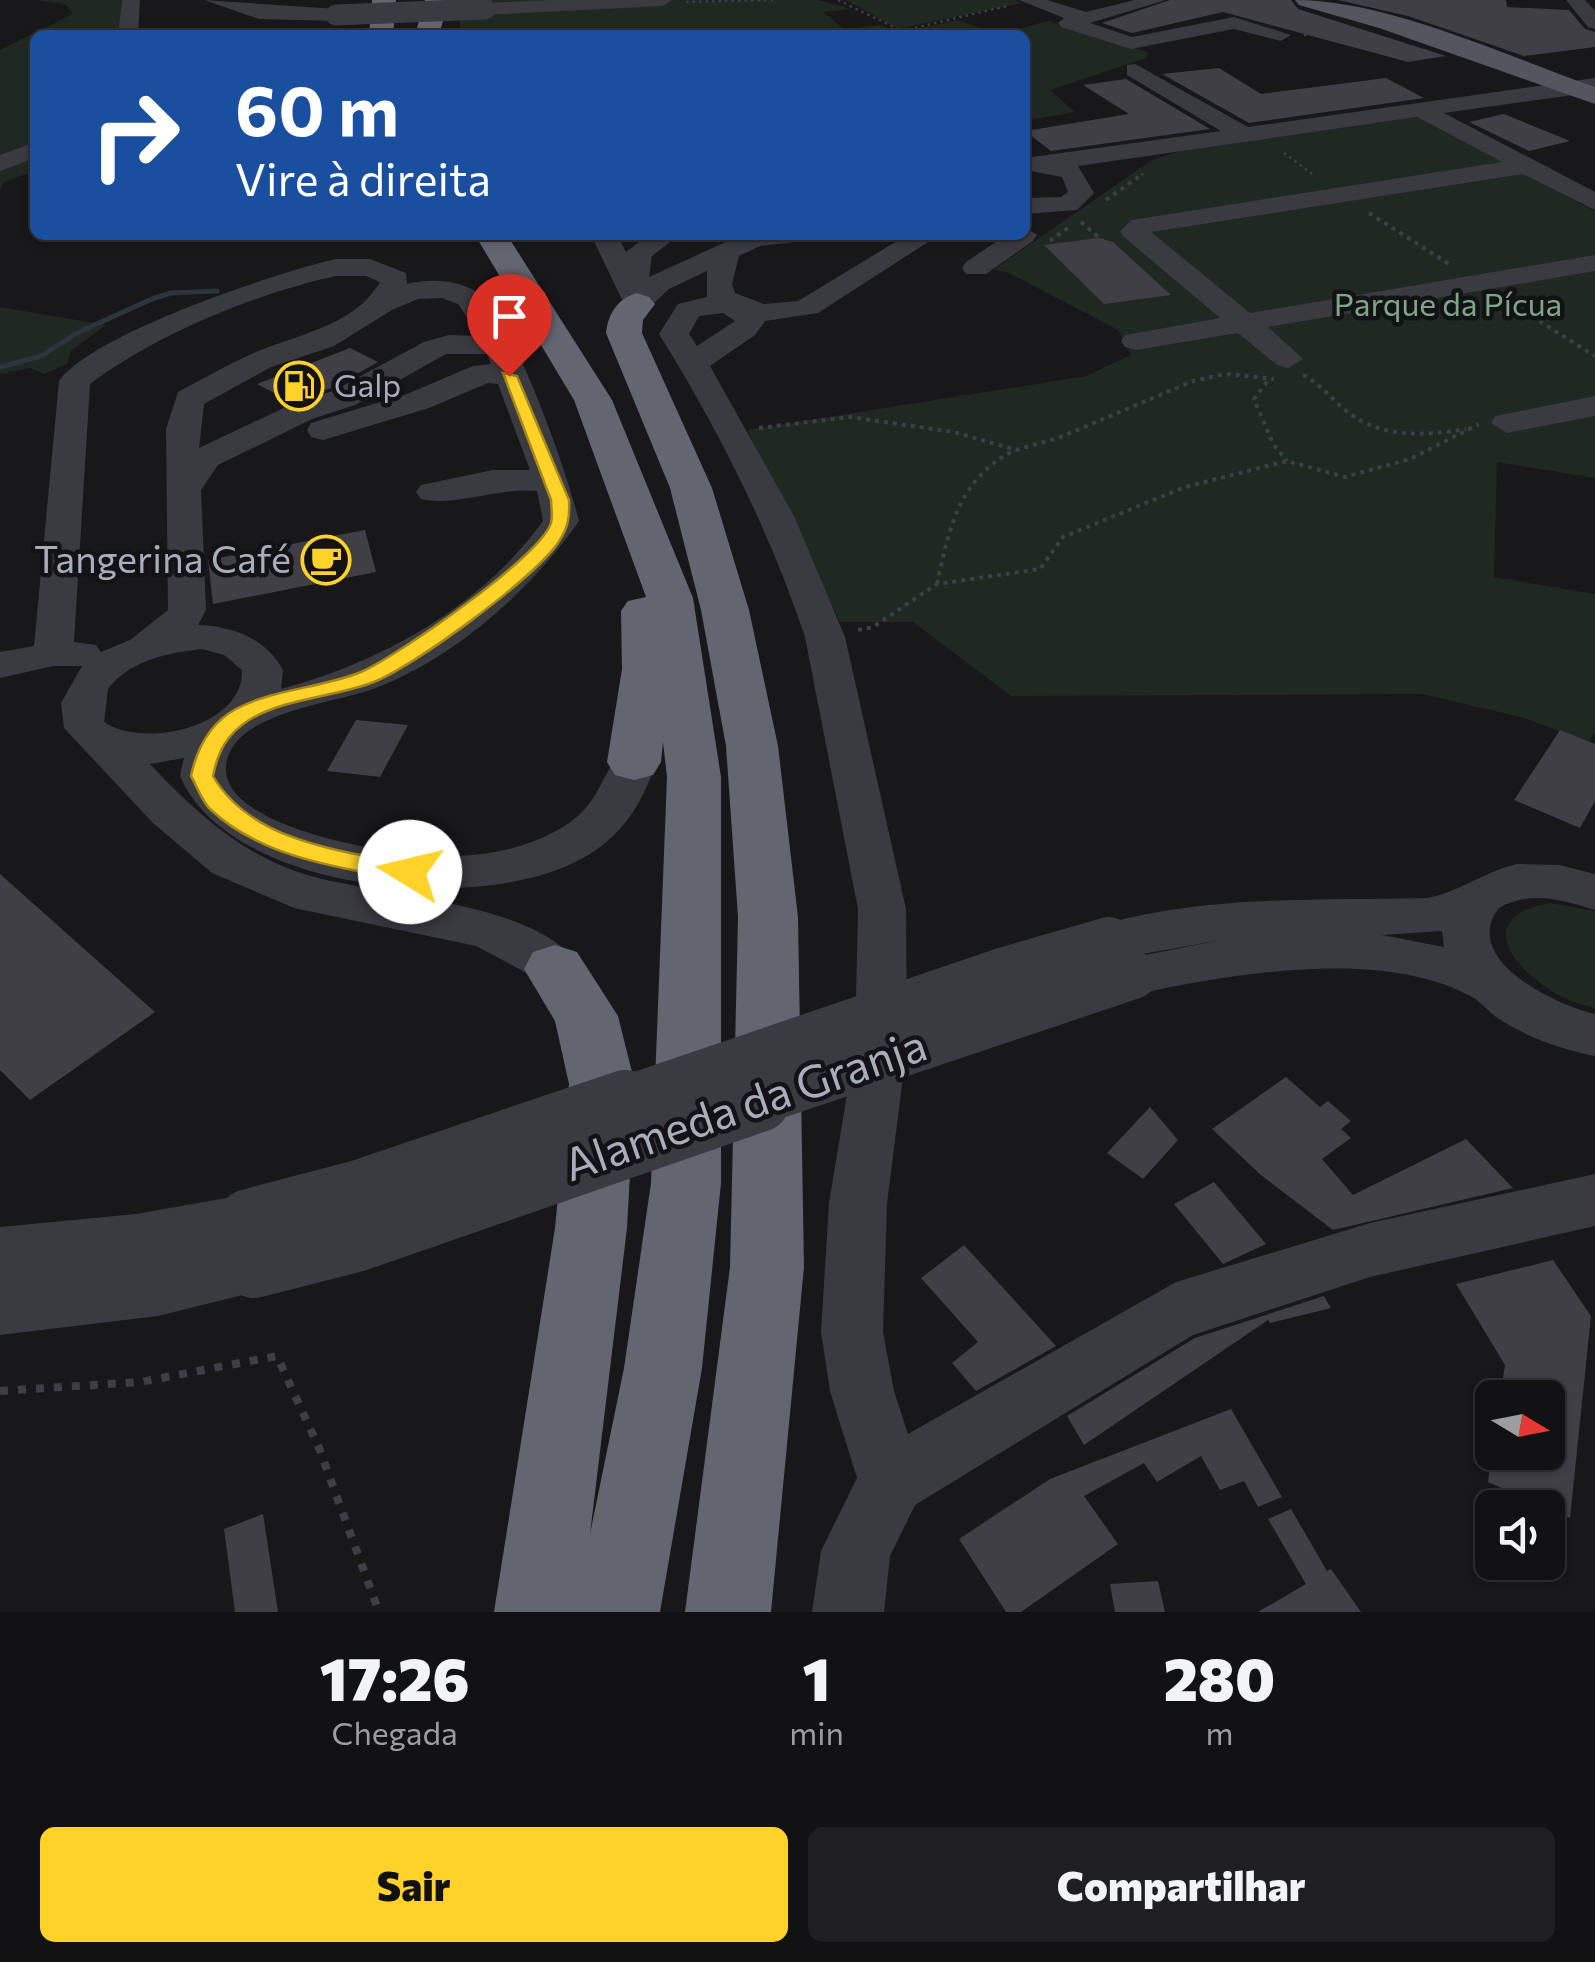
<!DOCTYPE html>
<html lang="pt">
<head>
<meta charset="utf-8">
<style>
  body { margin:0; font-family:Commissioner,sans-serif; background:#1f1f22; color:#f1f3f6; height:100vh; display:flex; flex-direction:column; font-size:38px; white-space:nowrap }
  * { box-sizing:border-box; margin:0 }
  p { font-size:32px; color:#9c9da0 }
  .icon { flex:none; width:55px; height:55px; fill:none; stroke:currentColor; stroke-width:2; stroke-linecap:round; stroke-linejoin:round }
  .map { position:relative; height:1612px; overflow:hidden }
  .details { display:flex; flex-direction:column; background:#121114; flex:1 }
  .details>* { flex:none }
  .hud { position:absolute; left:30px; top:30px; width:1000px; height:210px; border-radius:15px; box-shadow:0 2px 8px #0004,0 0 0 2px #313134; background:#1a4fa0; color:#fff; overflow:hidden }
  .needle { width:65px; rotate:100deg }
  .fabs { position:absolute; left:1475px; top:1380px; display:grid; gap:20px }
  .fabs a { display:grid; place-items:center; width:90px; height:90px; border-radius:15px; background:#121114; box-shadow:0 2px 8px #0004,0 0 0 2px #313134; font-size:50px }
  .pin { position:absolute; display:grid; place-items:center; width:85px; height:85px; color:#fff; margin:-102px -42px; border-radius:50% 50% 50% 0; rotate:-45deg; box-shadow:0 0 10px #0007 }
  .pin .icon { rotate:45deg }
  .me { position:absolute; width:110px; margin:-55px; rotate:279deg; stroke-linejoin:round; filter:drop-shadow(0 0 8px #0008) }
  .turn { display:flex; align-items:center; gap:35px; height:210px; padding:0 40px; font-size:45px }
  .turn .icon { width:130px; height:130px; stroke-width:2.5 }
  .turn b { display:block; font-size:70px; line-height:85px }
  .eta { display:flex; justify-content:space-evenly; align-items:center; height:170px; text-align:center }
  .eta b { font-size:60px; font-weight:800; line-height:70px }
  .primary-button { display:flex; gap:20px; margin-top:auto; padding:20px 40px }
  .primary-button a { flex:1; height:115px; border-radius:15px; background:#ffd22a; color:#111; font-size:40px; font-weight:800; line-height:115px; text-align:center }
  .primary-button a+a { background:#1f1f22; color:#f1f3f6 }
  .map>svg:first-child { display:block }
</style>
</head>
<body>
<div class="map">
<svg width="1595" height="1612" viewBox="0 0 1595 1612">
  <rect width="100%" height="100%" fill="#18171a"/>
  <path fill="#1f2821" d="M35 0H121L120 35H35V171L4 182 0 190V50L73 14 65 4Z
    M466 0H819L852 9 823 12 844 29 882 25 895 34 957 20 998 34 1048 21 1148 52 1146 58 1050 90 1075 112 1025 121V35H461L459 15Z
    M846 0H1014L1022 3 898 29Z
    M1417 117 1595 211V478L1497 462 1494 577 1595 594V731L1588 743 1525 718 1421 694 1011 696 913 622H840L747 430 1086 376 1131 355 1118 330 1007 272 993 270 1152 160 1180 151Z
    M0 307 106 325 71 351 67 364 44 374 31 368 0 374Z
    M1550 903 1595 911V1008C1540 1000 1452 920 1550 903Z"/>
  <g fill="none" stroke-linecap="round" stroke-linejoin="round">
    <path stroke="#2c343f" stroke-width="5" d="M0 367 41 356 77 333 152 299 171 293 217 291"/>
  </g>
  <path fill="#3f3f45" d="M1170 0H1291L1298 9 1446 56 1408 62 1223 12 1132 33 1102 23Z
    M1338 0H1506L1507 7 1569 10 1585 29 1595 32V47L1524 56 1408 16Z
    M1219 68 1261 94 1386 78 1424 98 1249 123 1162 74Z
    M1126 79 1210 129 1051 151 1025 131 1129 114 1083 85Z
    M1504 114 1570 141 1529 151 1469 122Z
    M1098 238 1113 242 1171 295 1104 304 1044 245Z
    M350 348 378 362 332 388 290 401 257 384Z
    M365 530 376 572 213 604 208 560Z
    M356 720 408 725 380 777 327 771Z
    M1560 730 1595 744V801L1580 828 1514 800Z
    M0 874 155 1012 30 1100 0 1070Z
    M1286 1077 1320 1107 1328 1101 1351 1121 1341 1129 1351 1138 1322 1159 1353 1195 1466 1139 1513 1188 1333 1230 1261 1175 1212 1129Z
    M1150 1107 1178 1140 1143 1179 1107 1153Z
    M1214 1182 1266 1244 1223 1264 1174 1204Z
    M964 1245 1056 1346 976 1391 952 1363 978 1342 921 1278Z
    M1553 1260 1591 1316 1570 1518 1488 1482 1492 1452H1548V1398H1500L1505 1365 1456 1284Z
    M1324 1296 1331 1308 1270 1323 1268 1320 1084 1445 1067 1416 1195 1338Z
    M1231 1409 1282 1497 1258 1507 1244 1481 1220 1490 1201 1456 1157 1482 1144 1463 1084 1496 1118 1544 1021 1612H1006L959 1539 1050 1479Z
    M1291 1509 1327 1571 1331 1569 1361 1612H1258L1306 1584 1268 1519Z
    M263 1514 278 1612H235L224 1529Z
    M1158 1581 1165 1612H1115L1110 1584Z"/>
  <g fill="none" stroke-linecap="round" stroke-linejoin="round">
    <path stroke="#3e3f46" stroke-width="2.5" stroke-dasharray="2.5 4" stroke-linecap="butt" d="M838 0 902 31 1007 6
      M686 2 773 0
      M1304 35 1333 32
      M1284 153 1315 176
      M1136 179 1146 172"/>
    <path stroke="#3e3f46" stroke-width="4" stroke-dasharray="4 5" stroke-linecap="butt" d="M1106 200 1140 176
      M1369 213 1449 264
      M1081 222 1110 247
      M1050 241 1069 227
      M1509 302 1595 356
      M1303 375C1320 384 1331 398 1345 410 1381 439 1423 436 1466 429
      M1267 382 1254 399 1273 444 1287 461
      M759 428 850 417 954 432 1016 450 1058 438 1193 381 1225 374 1274 379
      M937 584C949 528 959 479 1013 451
      M858 630 873 627 937 584 1040 569 1063 537 1185 487 1287 461 1345 477 1410 459 1479 424"/>
    <path stroke="#3e3f46" stroke-width="8" stroke-dasharray="8 10" stroke-linecap="butt" d="M0 1391 140 1382 277 1356 319 1448 379 1612"/>
    <path fill="#3a3a41" fill-rule="evenodd" d="M122 0H140L138 35H118Z
      M204 0 336 9 346 15 336 21 259 19Z
      M549 0H672L663 6 485 15 475 9 485 3Z
      M1019 0H1047L1086 12 1135 0H1166L1090 23 1132 37 1234 17 1291 35 1281 41 1234 29 1131 49 1061 27 1058 23 1064 18Z
      M1566 0H1585L1595 11V29L1588 27Z
      M1135 64 1248 127 1595 78V92L1444 113 1595 192V210L1523 174 1151 232 1250 313 1595 255V271L1268 327 1303 359 1288 368 1277 365 1238 333 1136 350 1125 347 1121 341 1125 335 1220 318 1124 237 1120 231 1132 220 1502 162 1417 117 1078 166 1094 193 1077 210 1025 214V198L1061 197 1068 192 1062 177 1025 170V158L1221 131 1127 75V65Z
      M35 142V158L0 171V155Z
      M1025 227 1037 235 1033 241 986 274H966L962 268 966 262 1006 235H1025Z
      M591 235H617L626 252 648 235H679L652 256 649 277 741 235H808L804 241 760 246 739 256 732 284 735 293 764 304 798 301 907 235H939L818 313 765 321 755 335 710 366 795 518 845 637 906 909 907 1046 887 1203 883 1332 894 1391 908 1434 1176 1282 1370 1223 1595 1174V1226L1370 1277 1193 1335 915 1505 890 1556 884 1612H812L821 1551 857 1478 830 1391 821 1332 829 1203 855 1046 858 909 805 637C769 529 718 429 659 334L678 304 707 297V271L669 289 647 310H627ZM723 313 735 321 697 346 689 334 699 316Z
      M336 259H370L406 273 407 284C430 279 454 279 475 291 513 313 568 476 579 521 531 590 456 657 376 688 336 703 246 711 229 754 199 826 392 855 437 856 476 857 519 851 554 832 595 811 597 787 619 752L634 747 649 752 656 762C644 800 625 832 590 854 491 917 231 895 180 776L184 758 150 764C193 810 242 855 304 874 373 896 544 901 580 969L573 983 555 988 476 946 294 908 212 873 152 822 64 728 61 703 82 666H53L0 678V652L34 646 59 381C92 334 278 272 336 259ZM336 276H366L380 282C354 328 291 335 247 356 223 367 201 380 178 392L166 429 168 610 130 640 101 652 96 645 74 642 90 384C155 335 257 293 336 276ZM442 298 458 304 480 336 449 335 424 342 333 391 290 405 199 448 204 404 271 367 334 346 392 310 418 299ZM446 354H487L491 364 473 366 407 394 311 423 307 430 311 437 323 440 429 408 488 383 498 384 530 470H493L421 485 416 492 421 499C453 507 499 487 537 491L543 521C481 607 381 662 281 689L283 670C266 638 232 626 198 625L206 610 201 490 218 465 312 419 355 405ZM202 649 224 655 242 670C244 727 143 749 104 722L108 689C130 660 168 653 202 649Z
      M1595 396V416L1507 433 1491 423 1495 416Z
      M1517 864 1559 865 1595 874V910C1563 900 1529 890 1499 908 1459 959 1557 1006 1595 1014V1056C1560 1049 1526 1037 1496 1017 1488 1011 1481 1002 1472 997 1382 947 1229 974 1133 995L1115 989 1108 975 1115 961 1221 940 1109 960 1092 954 1084 941 1092 928C1199 894 1316 901 1427 898 1460 892 1483 872 1517 864ZM1442 931 1444 947 1382 935Z
      M249 1194 270 1201 278 1220 270 1239 261 1242 275 1247 284 1267 275 1287 158 1316 0 1335V1227L136 1214Z"/>
    <path fill="#54555e" fill-rule="evenodd" d="M1295 0C1388 0 1506 56 1595 87V104L1379 28 1299 5Z"/>
    <path fill="#636571" fill-rule="evenodd" d="M372 0H396L393 35H369Z
      M425 0H449L439 35H415Z
      M475 235H507L612 400 693 598 721 777V1183L702 1368 660 1612H494L555 1228 569 1084 555 1021 524 969 533 952 555 945 577 952 618 1016 635 1084 627 1228 590 1534 624 1368 651 1183 667 777 663 742 661 762 653 775 634 780 615 775 607 762 622 669 621 611 628 601 646 597 574 400Z
      M637 293 649 297 655 304 643 320 642 333 712 488 749 610 778 746 798 917 804 1267 771 1612H685L730 1267 738 917 726 746 701 610 670 488 606 333C608 314 618 298 637 293Z"/>
    <path stroke="#3a3a41" stroke-width="21" d="M336 15 485 9"/>
    <path stroke="#3a3a41" stroke-width="48" d="M617 1103 1005 971 1109 941
      M752 1103 1133 975"/>
    <path stroke="#3a3a41" stroke-width="62" d="M249 1220 359 1191 625 1101
      M254 1267 356 1241 759 1101"/>
  </g>
  <path fill="#ffd22a" stroke="#a6881b" stroke-width="2.5" d="M503 373 517 376 569 500C570 518 568 528 558 543 533 579 416 665 374 682 335 697 285 698 249 720 227 734 218 751 213 776 251 842 342 851 410 864L422 872 410 881C343 868 264 859 211 810 202 802 197 786 191 776 197 748 210 723 236 709 273 689 322 688 361 672 396 657 541 556 551 523 553 516 551 507 551 500Z"/>
  <defs>
    <g id="fuel-ring" transform="scale(2.5)"><circle r="9.5" fill="#131215" stroke="#ffd22a" stroke-width="1.5"/><path d="M-5.5-6h7V0h2V4h1.3V-2.5L3-4.5l.8-.8L6-3V5H2.5V1h-1V6h-7ZM-4.2-4.7v3.2H.2V-4.7Z" fill="#ffd22a"/></g>
    <g id="cafe-ring" transform="scale(2.5)"><circle r="9.5" fill="#131215" stroke="#ffd22a" stroke-width="1.5"/><path d="M-5.5-4.5H6V0H3Q3 3.5 0 3.5H-2.5Q-5.5 3.5-5.5 0ZM3-3.2v2h1.7v-2ZM-6 4.5H4V6H-6Z" fill="#ffd22a"/></g>
  </defs>
  <g fill-rule="evenodd">
    <use href="#fuel-ring" x="299" y="386"/>
    <use href="#cafe-ring" x="326" y="560"/>
  </g>
  <g text-anchor="middle" stroke-width="9" stroke-linejoin="round" paint-order="stroke">
    <g font-size="32" fill="#7da885" stroke="#131215">
      <text x="1448" y="316">Parque da Pícua</text>
    </g>
    <g font-size="32" fill="#a8acbb" stroke="#131215" text-anchor="start">
      <text x="334" y="397">Galp</text>
    </g>
    <g font-size="38" fill="#a8acbb" stroke="#131215" text-anchor="end">
      <text x="291" y="573">Tangerina Café</text>
    </g>
    <g font-size="45" fill="#a8acbb" stroke="#131215">
      <text transform="translate(745 1105) rotate(-19)" y="16">Alameda da Granja</text>
    </g>
  </g>
</svg>
<div class="fabs">
<a><svg class="needle" viewBox="-14 -14 28 28"><path d="M0-13l5 13h-10z" fill="#e53935"/><path d="M0 13l5-13h-10z" fill="#9c9da0"/></svg></a>
<a><svg class="icon" aria-label="sound" viewBox="0 0 24 24"><path d="M4 9h4l5-4v14l-5-4H4zM17 9q2 3 0 6"/></svg></a>
</div>
<div class="pin" style="left:509px;top:376px;background:#d93025"><svg class="icon" aria-label="arrive" viewBox="0 0 24 24"><path d="M6 21V4h12l-3 4 3 4H6"/></svg></div>
<svg class="me" style="left:410px;top:872px" viewBox="-20 -20 40 40"><circle r="19" fill="#fff"/><path d="M0-13L10 11 0 6-10 11z" fill="#ffd22a"/></svg>
<div class="hud">
<div class="turn"><svg class="icon" aria-label="right" viewBox="0 0 24 24"><path d="M7 20v-9h11M14 6l5 5-5 5"/></svg><div><b>60 m</b>Vire à direita</div></div>
</div>
</div>
<section class="details">
<div class="eta">
<div><b>17:26</b><p>Chegada</p></div>
<div><b>1</b><p>min</p></div>
<div><b>280</b><p>m</p></div>
</div>
<div class="primary-button"><a>Sair</a><a>Compartilhar</a></div>
</section>
</body>
</html>
